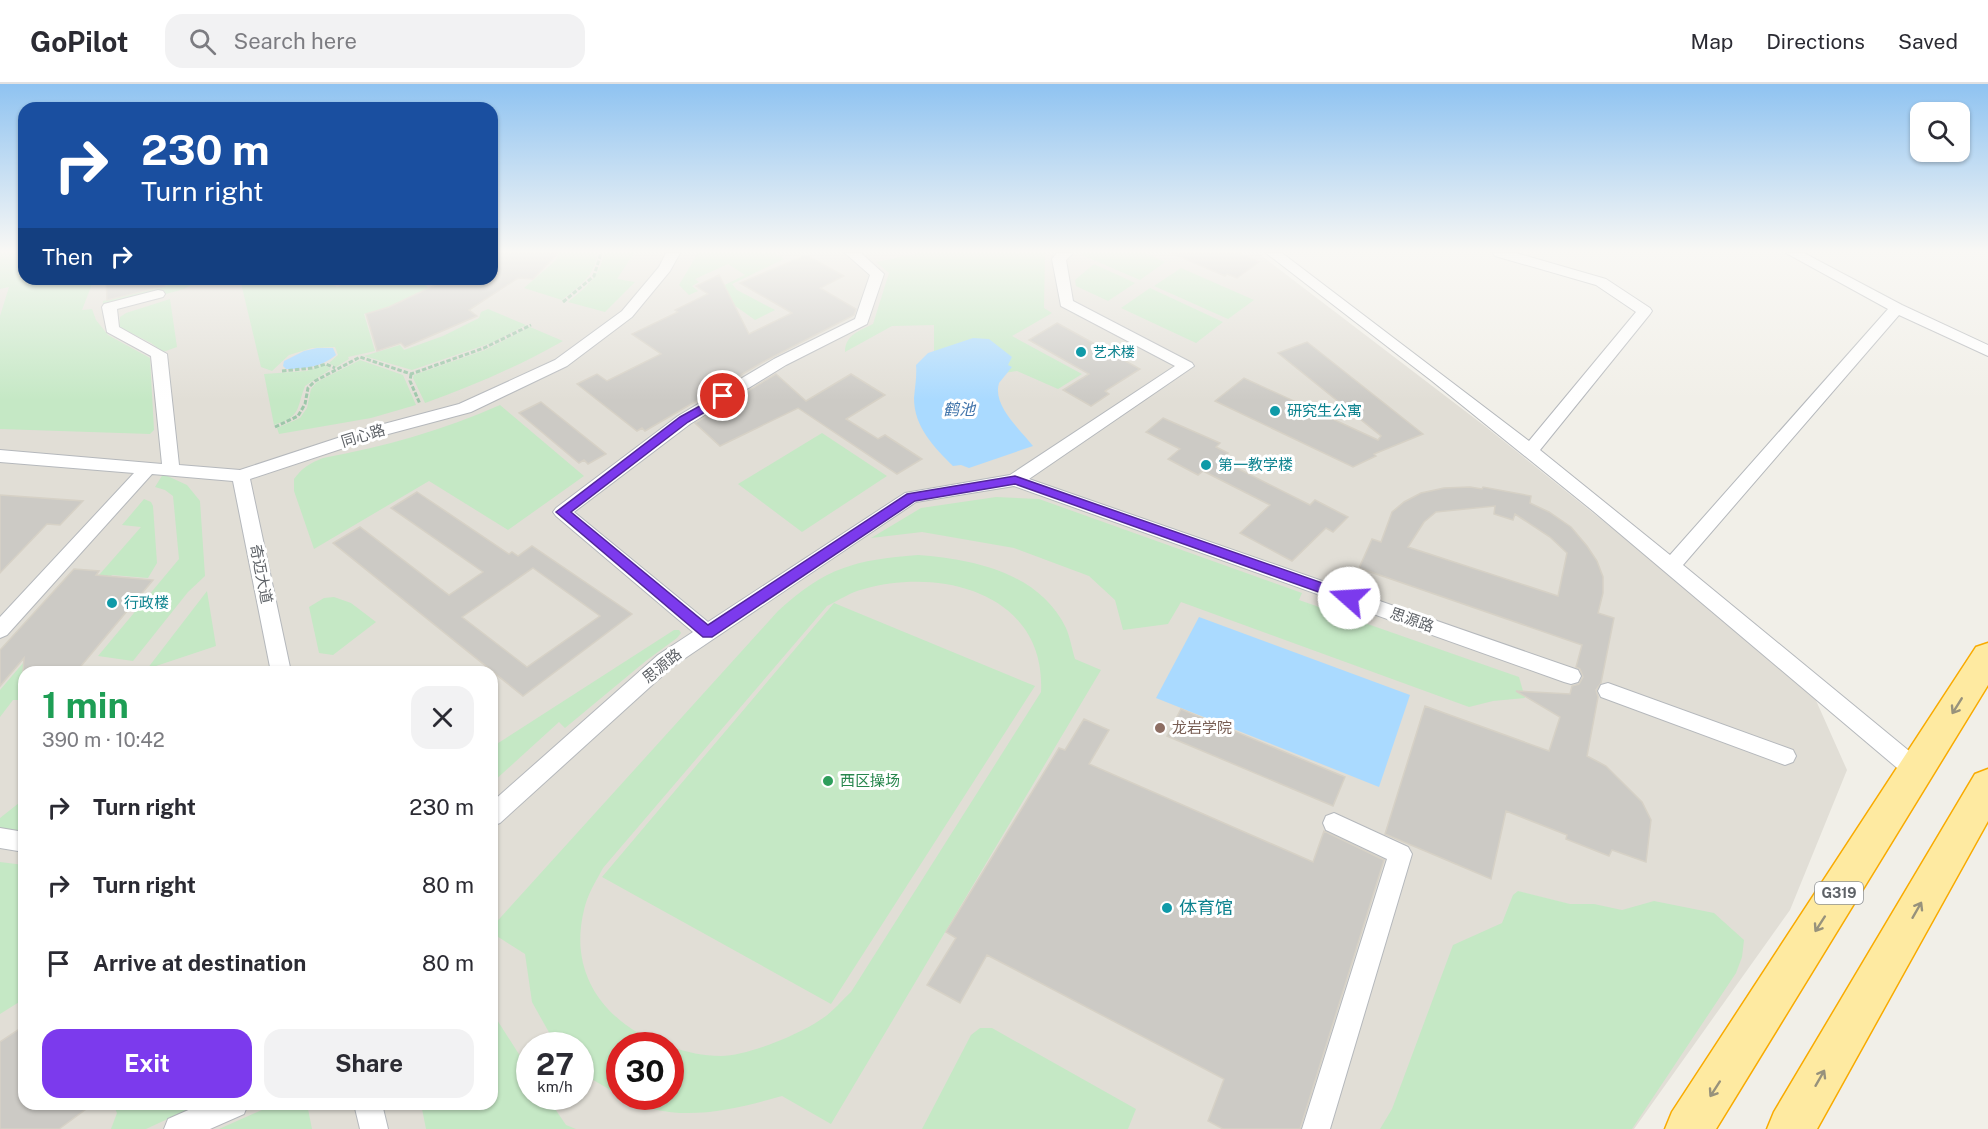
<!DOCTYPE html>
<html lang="en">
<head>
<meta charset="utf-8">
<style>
  body { margin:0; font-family:"Public Sans","Noto Sans SC",sans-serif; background:#f2f2f3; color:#2b2b33; height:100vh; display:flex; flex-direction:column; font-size:22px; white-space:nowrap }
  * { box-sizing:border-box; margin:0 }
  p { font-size:20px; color:#7c7c81 }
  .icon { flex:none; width:33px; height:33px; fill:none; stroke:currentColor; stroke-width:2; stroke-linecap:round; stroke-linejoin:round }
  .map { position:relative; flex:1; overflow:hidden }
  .details { position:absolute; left:18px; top:582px; width:480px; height:444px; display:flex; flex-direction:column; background:#fff; border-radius:18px; box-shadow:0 2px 4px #0004 }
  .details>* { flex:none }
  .guide { position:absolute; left:18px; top:18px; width:480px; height:183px; border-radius:18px; box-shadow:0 2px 4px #0004; background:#1a4fa0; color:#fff; overflow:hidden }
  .fabs { position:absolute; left:1910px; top:18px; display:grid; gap:12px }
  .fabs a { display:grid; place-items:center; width:60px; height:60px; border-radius:12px; background:#fff; box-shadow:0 2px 4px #0004; font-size:30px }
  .speed { position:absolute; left:516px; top:948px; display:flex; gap:12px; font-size:30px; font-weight:700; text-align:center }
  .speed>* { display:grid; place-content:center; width:78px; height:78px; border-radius:50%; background:#fff; box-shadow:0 2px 4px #0004; line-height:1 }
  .speed small { font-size:15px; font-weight:400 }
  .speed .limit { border:9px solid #d22; background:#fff; color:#111 }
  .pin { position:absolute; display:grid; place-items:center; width:51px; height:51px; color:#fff; margin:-26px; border:3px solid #fff; border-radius:50%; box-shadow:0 2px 6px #0007 }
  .me { position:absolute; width:66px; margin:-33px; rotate:289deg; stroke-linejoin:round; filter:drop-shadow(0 0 4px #0008) }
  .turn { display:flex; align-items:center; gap:21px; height:126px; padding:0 24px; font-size:27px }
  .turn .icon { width:78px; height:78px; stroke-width:2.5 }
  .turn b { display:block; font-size:42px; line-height:51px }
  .then { display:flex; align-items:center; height:57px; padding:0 24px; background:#0003; gap:12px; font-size:22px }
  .round { display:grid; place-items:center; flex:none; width:63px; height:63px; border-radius:18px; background:#f2f2f3 }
  .overview { display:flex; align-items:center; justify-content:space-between; height:102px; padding:0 24px }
  h1 { font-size:36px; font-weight:700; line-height:45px; color:#1e9e55 }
  .button { display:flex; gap:12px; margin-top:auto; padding:12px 24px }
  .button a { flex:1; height:69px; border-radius:18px; background:#7c3aed; color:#fff; font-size:24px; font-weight:700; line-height:69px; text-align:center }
  .button a+a { background:#f2f2f3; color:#2b2b33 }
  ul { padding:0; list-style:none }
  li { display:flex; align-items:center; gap:18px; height:78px; padding:0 24px }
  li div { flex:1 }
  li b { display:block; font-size:22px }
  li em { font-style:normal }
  header { display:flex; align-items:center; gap:36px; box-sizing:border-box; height:84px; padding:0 30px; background:#fff; border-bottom:2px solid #e1e1e2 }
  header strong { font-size:28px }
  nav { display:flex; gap:33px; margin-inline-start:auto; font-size:21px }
  .search { width:420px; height:54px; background:#f2f2f3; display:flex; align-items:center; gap:15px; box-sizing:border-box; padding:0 21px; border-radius:18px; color:#7c7c81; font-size:22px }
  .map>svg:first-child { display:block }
</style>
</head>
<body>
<header>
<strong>GoPilot</strong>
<div class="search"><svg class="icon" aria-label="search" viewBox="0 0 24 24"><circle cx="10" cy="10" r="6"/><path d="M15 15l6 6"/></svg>Search here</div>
<nav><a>Map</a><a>Directions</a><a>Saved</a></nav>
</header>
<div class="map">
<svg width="1988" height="1045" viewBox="0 0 1988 1045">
  <rect width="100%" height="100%" fill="#f1efe8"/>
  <path fill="#e1ded6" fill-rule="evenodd" d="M0 169H24V195H492V169H1258L1486 343 1810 603 1847 686 1790 826 1634 1045H0ZM24 588H492V1020H24ZM530 962H580V1012H530ZM620 962H670V1012H620Z"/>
  <path fill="#c5e8c5" d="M0 169H24V195H94L82 226 92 225 96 236 108 251 150 274 154 346 150 350 0 345V232L9 203 0 205Z
    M559 169H598C594 193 579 202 562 216L524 204 555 177Z
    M604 169H634L617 195 635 198 605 228 568 218C586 203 600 193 604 169Z
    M698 169H775L784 175 732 200 737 206 775 226 755 236 734 221 705 225 702 212 745 191 728 180 695 195 699 198 692 202 698 207 689 211 679 201Z
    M920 169H1045L1044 224 1052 229 1012 252 1082 290 1058 305 1017 287 934 299V241L892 242 845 268C845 251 859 247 873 240L889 189 876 178Z
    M1084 169H1145L1165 178 1140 196 1082 171Z
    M1094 180 1135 199 1108 217 1076 202 1075 196Z
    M1181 184 1254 216 1228 235 1154 202Z
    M192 195H203L184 205 102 228 103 217Z
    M240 195H315L338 203 352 195H420L429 205 388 223 364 230 375 267 348 273 349 275 336 283 329 279 338 271 335 263 312 264 289 271 272 287 261 283Z
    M1150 204 1223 238 1196 259 1121 224Z
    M170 215 177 263 163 268 151 259 119 243 120 233 126 229Z
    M488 225 526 241 491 259 412 286 364 272 400 261 404 266 443 252 479 234 481 228Z
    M530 243 563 257C519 282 473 302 425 319L413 294 414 291 485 266Z
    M360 276 403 291 416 321 371 334 279 350 277 344 300 334 307 324 311 305 317 298Z
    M325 281 331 285 305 302C296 325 302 332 274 341L264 290 306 287Z
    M500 321 584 392 508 446 429 397 314 465 294 407V395C302 384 310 379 323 374 384 363 444 346 500 321Z
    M822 349 887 392 802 448 738 400Z
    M163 390 187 401 200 417 205 492 188 508 133 577 98 572 179 475 173 412 165 406 155 403Z
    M996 413 1039 415 1302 509 1299 516 1519 593 1525 614 1493 617 1469 623 1181 518 1168 540 1123 546 1115 516 1089 492 1014 464 922 448 871 454 921 424Z
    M144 415 151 418 153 422 157 479 148 494 112 491 69 540 57 539 141 443 122 441Z
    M918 471C972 475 1039 488 1066 544 1070 553 1072 565 1075 575L1101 586 831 1040 782 1012C729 1027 673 1041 622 1013L670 1012 671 963C687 968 703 972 721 972 747 972 798 951 820 936 832 929 841 917 851 908L1041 608C1046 510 942 483 864 505 851 508 839 516 827 522L603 784C596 797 587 811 584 826 568 890 605 939 664 961L620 962 619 1011 583 990 581 988 580 962 556 961 532 918 525 870 492 849V843L778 527C826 483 855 476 918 471Z
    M207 507 216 562 147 585Z
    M334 513 351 519 376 538 333 571 319 569 309 523 324 514Z
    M834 519 1035 602 831 920 602 793Z
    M674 546H679L681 549 677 554 647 576 565 644 559 638 492 699V663Z
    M35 565 24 588V601L18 616H13L0 633V606Z
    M24 715V751L0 749V734Z
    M0 778 24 781V915L0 930Z
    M1518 807 1570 820H1594L1622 826 1654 817 1714 829 1744 856 1742 873 1736 889 1632 1045H1380L1392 1025 1453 861 1502 839 1513 811Z
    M492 928 529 986 530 1012 547 1013 566 1041 576 1045H426L421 1020H492Z
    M980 944H992L1136 1025 1128 1045H922L971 951Z
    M113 1020H200L146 1045H111L117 1029Z
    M275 1020H307L312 1045H219Z"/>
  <path fill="#aadaff" d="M973 254 989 255 1012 273 1008 281 1012 283 999 299C992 322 1021 346 1033 362L969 384 961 381 953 382C934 363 914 343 914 314 915 303 917 292 916 281L928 269Z
    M317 264H333L336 271C322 283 304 285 286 285L283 282 284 277 304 267Z
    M1199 533 1410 611 1379 703 1156 614Z"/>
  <path fill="#cccac5" stroke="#d6d1c6" stroke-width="1.5" fill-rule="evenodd" d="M492 169H558L533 195 518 194 469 226 477 232 405 263 401 259 377 267 366 230 389 223 448 195H492Z
    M1171 169H1239L1259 178 1237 194 1227 190 1225 192Z
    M806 171 844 192 820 204 856 225 854 231 763 278 645 347 642 344 637 347 577 300 597 290 607 297 661 270 632 250 678 228 675 226 708 210 696 202 719 191 749 250 792 229 740 199Z
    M106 195H164L165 202 107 216Z
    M1057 239 1140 285 1105 307 1109 310 1091 322 1063 306 1089 290 1029 256Z
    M1307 258 1423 350 1374 370 1376 372 1353 383 1215 317 1244 294 1378 356 1381 352 1278 269Z
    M776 290 806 317 851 290 885 311 846 335 878 355 885 351 922 375 897 390 798 324 720 362 695 339Z
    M541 318 606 370 588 380 584 376 579 379 519 329Z
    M1163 334 1220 359 1216 363 1228 369 1221 376 1310 421 1315 416 1348 433 1333 448 1326 444 1292 477 1240 449 1270 421 1203 387 1198 391 1168 375 1180 365 1146 348Z
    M1470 403 1482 405 1483 403 1531 412 1530 419 1549 428 1571 443 1587 462 1597 477 1603 493V509L1598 529 1614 534 1601 599 1596 606 1598 613 1587 672 1606 682 1642 718 1651 736 1646 778 1612 766 1609 772 1566 755 1567 751 1506 727 1491 795 1385 750 1425 622 1549 667 1560 633 1516 607 1570 610 1572 602 1579 600 1583 593 1580 585 1576 583 1582 561 1359 484 1372 455 1381 458 1392 428 1404 418 1421 409 1444 404ZM1495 422 1494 430 1513 436 1515 430 1550 453 1567 469 1558 512 1408 463 1424 438 1436 428Z
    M417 408 509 470 512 468 518 472 532 462 632 530 523 612 333 459 360 443 449 511 483 488 391 424ZM533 484 600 532 527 583 462 533Z
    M0 411 83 417 60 441 47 440 0 489Z
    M74 485 99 487 96 491 153 496 76 588H23L24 574 0 602V566Z
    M1181 625 1345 693 1333 722 1167 652Z
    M1084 635 1109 646 1089 680 1313 778 1324 747 1384 776 1300 1045H1223L1208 1037 1224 995 987 871 960 919 927 901 956 854 946 848 1059 664 1065 666Z
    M24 942V1020H93L59 1045H0V958Z"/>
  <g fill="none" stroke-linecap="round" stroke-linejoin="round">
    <g stroke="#b5b8bc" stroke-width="2">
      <path id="minor" d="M666 169H680L670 187 632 233 567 282 471 328 377 353 250 395 291 588H271L233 397 152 390 7 551 0 554V533L134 389 0 378V366L162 380 151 272 107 248 102 223 104 220 158 206 163 207 165 210 163 213 117 225 119 243 167 270 179 381 240 386 365 345 459 320 555 276 622 227 659 183Z
        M845 169H861L884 190 867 240 786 281 690 340 574 428 708 538 905 409 1010 391 1175 282 1061 222 1052 175 1057 169H1073L1066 176 1073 217 1192 279 1194 282 1029 395 1578 586 1581 592 1578 598 1571 600 1564 598 1014 402 916 418 672 583 500 739 492 742V718L658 571 693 548 556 432 553 428 556 424 678 332 774 275 855 235 870 191Z
        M1266 169H1282L1529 357 1636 228 1596 201 1495 172 1493 169H1516L1606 195 1650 224 1652 227 1650 230 1540 366 1670 471 1888 225 1786 169H1804L1902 221 1988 261V272L1899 231 1683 481 1925 680 1928 687 1925 694 1917 696 1909 694 1593 427 1432 297Z
        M1608 599 1793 666 1796 672 1793 678 1785 681 1601 613 1598 607 1601 601Z
        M1334 729 1408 763 1412 770 1330 1045H1302L1387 775 1326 746 1323 739 1326 732Z
        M0 744 24 748V768L0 764Z
        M202 1020H248L244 1030 210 1045H164L168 1035Z
        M354 1020H382L388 1045H360Z"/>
    </g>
    <g stroke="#f9ab00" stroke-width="3">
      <path id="trunk" d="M1988 559V601L1716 1045H1665L1672 1028 1976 563Z
        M1988 685V737L1817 1045H1767L1774 1028 1975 690Z"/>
    </g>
    <path stroke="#9cc7a9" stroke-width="3" stroke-dasharray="4.5 2" stroke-linecap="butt" d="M563 218 594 192 601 169
      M282 287 313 284 326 280 335 284
      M411 290 410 297 420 320
      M275 343 298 332 305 320 308 304 315 297 360 273 411 290 484 264 531 241"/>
    <use href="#minor" fill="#fff" fill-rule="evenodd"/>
    <use href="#trunk" fill="#feeaa1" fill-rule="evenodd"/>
  </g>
  <defs><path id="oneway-shaft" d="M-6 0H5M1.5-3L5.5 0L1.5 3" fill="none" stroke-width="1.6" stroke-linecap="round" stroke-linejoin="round" transform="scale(1.5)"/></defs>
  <g stroke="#97927c">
    <use href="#oneway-shaft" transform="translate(1957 622) rotate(122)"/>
    <use href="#oneway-shaft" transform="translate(1917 826) rotate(-60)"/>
    <use href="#oneway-shaft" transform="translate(1820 840) rotate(123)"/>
    <use href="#oneway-shaft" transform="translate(1820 994) rotate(-60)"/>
    <use href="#oneway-shaft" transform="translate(1715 1005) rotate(123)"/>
  </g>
  <linearGradient id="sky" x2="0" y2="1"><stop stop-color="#8fc3f1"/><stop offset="0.53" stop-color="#f9f8f5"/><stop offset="1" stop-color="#f9f8f5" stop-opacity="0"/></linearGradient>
  <rect width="1988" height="316" fill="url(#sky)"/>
  <path fill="#7c3aed" stroke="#51269a" stroke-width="1.5" d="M723 309 728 312 727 315 688 338 571 428 708 541 907 410 1015 392 1354 510 1356 514 1349 519 1344 517 1015 400 915 417 712 553H703L556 428 680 333Z"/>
  <g fill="#0f9aa8" stroke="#fff" stroke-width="2">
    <circle cx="1081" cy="268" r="6"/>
    <circle cx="1275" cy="327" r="6"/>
    <circle cx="1206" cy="381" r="6"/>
    <circle cx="112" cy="519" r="6"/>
    <circle cx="1167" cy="824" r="6"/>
  </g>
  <circle fill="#8d6e63" stroke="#fff" stroke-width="2" cx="1160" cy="644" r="6"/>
  <circle fill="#2e9e5b" stroke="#fff" stroke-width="2" cx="828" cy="697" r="6"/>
  <g text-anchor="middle" stroke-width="6" stroke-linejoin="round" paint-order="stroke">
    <g font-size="14" fill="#0d838f" stroke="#fff" text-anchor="start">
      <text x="1093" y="273">艺术楼</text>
    </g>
    <rect fill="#fff" stroke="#8f9295" stroke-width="1.5" x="1815" y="798" width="48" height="22" rx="4.5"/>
    <g font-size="14" font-weight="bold" fill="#5f6368">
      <text x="1839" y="814">G319</text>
    </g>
    <g font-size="15" fill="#0d838f" stroke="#fff" text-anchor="start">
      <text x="1287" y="332">研究生公寓</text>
      <text x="1218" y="386">第一教学楼</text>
      <text x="124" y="524">行政楼</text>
    </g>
    <g font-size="15" fill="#5f6368" stroke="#fff">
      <text transform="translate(363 352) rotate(-17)" y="5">同心路</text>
      <text transform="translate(261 490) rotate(79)" y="5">奇迈大道</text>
      <text transform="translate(1412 536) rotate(19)" y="5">思源路</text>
      <text transform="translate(662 582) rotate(-39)" y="5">思源路</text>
    </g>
    <g font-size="15" fill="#785e54" stroke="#fff" text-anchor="start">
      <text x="1172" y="649">龙岩学院</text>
    </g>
    <g font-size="15" fill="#27864d" stroke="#fff" text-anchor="start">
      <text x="840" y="702">西区操场</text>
    </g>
    <g font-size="16" font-style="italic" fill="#4174aa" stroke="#fff">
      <text x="959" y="331">鹤池</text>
    </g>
    <g font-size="18" fill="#0d838f" stroke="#fff" text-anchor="start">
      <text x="1179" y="830">体育馆</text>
    </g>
  </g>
</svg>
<div class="fabs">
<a><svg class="icon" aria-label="search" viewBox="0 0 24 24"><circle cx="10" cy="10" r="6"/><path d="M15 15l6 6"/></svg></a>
</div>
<div class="speed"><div>27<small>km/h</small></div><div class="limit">30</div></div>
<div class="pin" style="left:723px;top:312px;background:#d93025"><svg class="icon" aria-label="arrive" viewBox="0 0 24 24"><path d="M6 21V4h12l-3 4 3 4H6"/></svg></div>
<svg class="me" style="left:1349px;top:514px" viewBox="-20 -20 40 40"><circle r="19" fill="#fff"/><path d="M0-13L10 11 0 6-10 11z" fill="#7c3aed"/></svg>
<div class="guide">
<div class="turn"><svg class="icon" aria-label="right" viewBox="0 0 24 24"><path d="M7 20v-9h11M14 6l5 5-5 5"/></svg><div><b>230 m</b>Turn right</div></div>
<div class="then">Then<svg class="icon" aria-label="right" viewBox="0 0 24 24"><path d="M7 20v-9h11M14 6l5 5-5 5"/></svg></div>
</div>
<section class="details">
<div class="overview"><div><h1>1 min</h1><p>390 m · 10:42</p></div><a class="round"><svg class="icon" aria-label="close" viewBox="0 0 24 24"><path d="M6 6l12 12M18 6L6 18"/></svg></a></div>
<ul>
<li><svg class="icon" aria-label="right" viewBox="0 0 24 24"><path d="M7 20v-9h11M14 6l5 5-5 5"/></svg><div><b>Turn right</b></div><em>230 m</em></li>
<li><svg class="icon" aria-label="right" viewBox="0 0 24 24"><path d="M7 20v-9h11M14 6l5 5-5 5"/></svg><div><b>Turn right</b></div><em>80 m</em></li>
<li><svg class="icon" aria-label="arrive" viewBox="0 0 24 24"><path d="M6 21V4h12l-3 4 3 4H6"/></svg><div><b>Arrive at destination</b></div><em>80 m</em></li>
</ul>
<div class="button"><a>Exit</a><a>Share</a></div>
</section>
</div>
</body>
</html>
